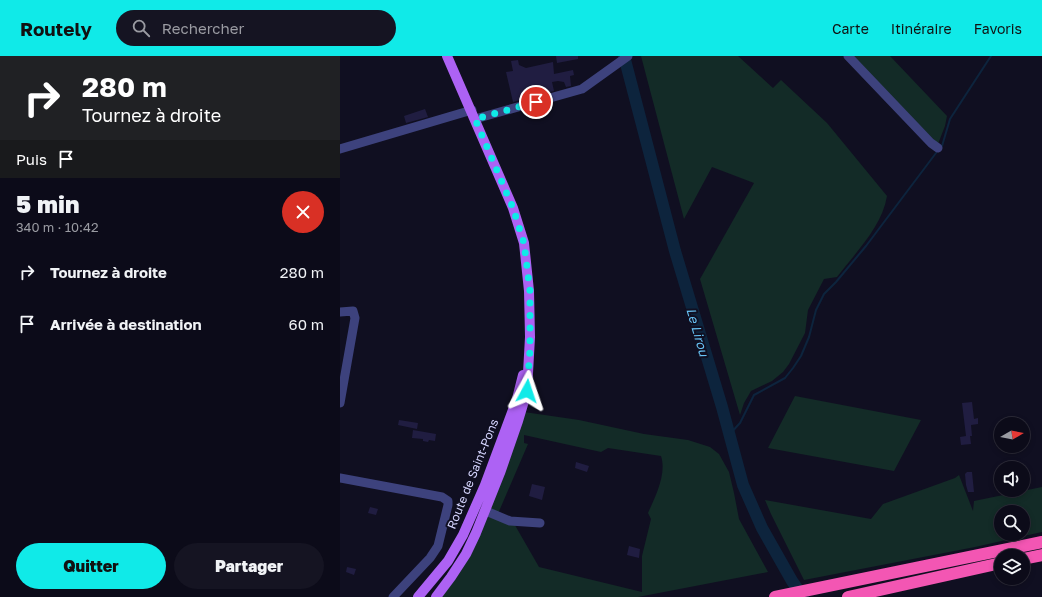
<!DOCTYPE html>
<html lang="fr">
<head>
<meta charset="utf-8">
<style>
  body { margin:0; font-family:"Golos Text",sans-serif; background:#151422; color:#f1f3f6; height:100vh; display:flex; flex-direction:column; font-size:15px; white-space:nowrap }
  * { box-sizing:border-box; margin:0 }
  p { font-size:13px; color:#9a9ba2 }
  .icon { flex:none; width:22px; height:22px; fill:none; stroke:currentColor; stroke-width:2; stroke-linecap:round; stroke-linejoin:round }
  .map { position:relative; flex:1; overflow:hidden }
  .sheet { display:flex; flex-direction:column; background:#0c0b19; width:340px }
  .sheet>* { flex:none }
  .banner { background:#202124; color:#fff; overflow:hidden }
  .needle { width:26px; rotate:81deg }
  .fabs { position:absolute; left:654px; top:361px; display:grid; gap:8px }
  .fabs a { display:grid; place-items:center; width:36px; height:36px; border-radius:50%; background:#0c0b19; box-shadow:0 2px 6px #0003,0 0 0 1px #2c2b38; font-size:20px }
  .pin { position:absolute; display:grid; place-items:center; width:34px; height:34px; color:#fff; margin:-17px; border:2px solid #fff; border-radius:50%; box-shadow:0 1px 4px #0007 }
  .me { position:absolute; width:44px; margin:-22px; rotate:5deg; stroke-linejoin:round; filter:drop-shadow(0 0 3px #0008) }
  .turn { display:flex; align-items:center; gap:14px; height:84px; padding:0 16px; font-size:18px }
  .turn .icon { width:52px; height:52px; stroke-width:2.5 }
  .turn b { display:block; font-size:28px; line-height:34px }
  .then { display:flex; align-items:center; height:38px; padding:0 16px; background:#0003; gap:8px; font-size:15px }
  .round { display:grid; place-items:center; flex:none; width:42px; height:42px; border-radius:21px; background:#151422 }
  .summary { display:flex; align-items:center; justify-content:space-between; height:68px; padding:0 16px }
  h1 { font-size:24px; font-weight:800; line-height:30px }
  .cta { display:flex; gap:8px; margin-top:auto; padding:8px 16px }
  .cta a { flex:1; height:46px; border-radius:24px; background:#10eae8; color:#111; font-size:16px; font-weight:800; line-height:46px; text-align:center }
  .cta a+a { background:#151422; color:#f1f3f6 }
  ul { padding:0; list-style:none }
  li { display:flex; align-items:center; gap:12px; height:52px; padding:0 16px }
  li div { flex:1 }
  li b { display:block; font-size:15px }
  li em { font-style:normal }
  header { display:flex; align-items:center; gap:24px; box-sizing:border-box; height:56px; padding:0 20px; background:#10eae8; color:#111 }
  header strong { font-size:19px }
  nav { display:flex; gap:22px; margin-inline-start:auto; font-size:14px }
  .search { width:280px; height:36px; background:#151422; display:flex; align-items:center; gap:10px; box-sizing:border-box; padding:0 14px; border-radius:22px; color:#9a9ba2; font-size:15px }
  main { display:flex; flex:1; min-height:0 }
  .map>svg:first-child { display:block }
</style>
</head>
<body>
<header>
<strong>Routely</strong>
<div class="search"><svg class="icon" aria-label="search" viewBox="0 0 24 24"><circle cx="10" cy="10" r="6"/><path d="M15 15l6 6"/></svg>Rechercher</div>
<nav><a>Carte</a><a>Itinéraire</a><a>Favoris</a></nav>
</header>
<main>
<section class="sheet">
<div class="banner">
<div class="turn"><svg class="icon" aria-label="right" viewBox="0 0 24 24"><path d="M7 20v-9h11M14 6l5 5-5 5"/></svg><div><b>280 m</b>Tournez à droite</div></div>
<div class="then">Puis<svg class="icon" aria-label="arrive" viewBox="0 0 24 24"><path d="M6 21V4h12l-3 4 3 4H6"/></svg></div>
</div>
<div class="summary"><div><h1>5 min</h1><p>340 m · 10:42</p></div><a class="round" style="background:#d93025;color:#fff"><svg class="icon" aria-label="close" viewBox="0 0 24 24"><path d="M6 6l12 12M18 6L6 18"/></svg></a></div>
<ul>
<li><svg class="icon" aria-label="right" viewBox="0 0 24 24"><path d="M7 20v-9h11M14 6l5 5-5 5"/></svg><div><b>Tournez à droite</b></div><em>280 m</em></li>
<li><svg class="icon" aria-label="arrive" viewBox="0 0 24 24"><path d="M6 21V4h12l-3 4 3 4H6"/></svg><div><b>Arrivée à destination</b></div><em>60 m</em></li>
</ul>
<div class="cta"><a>Quitter</a><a>Partager</a></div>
</section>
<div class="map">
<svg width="702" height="541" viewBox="0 0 702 541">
  <rect width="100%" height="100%" fill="#100f21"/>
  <path fill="#132b27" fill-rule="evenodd" d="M301 0H398L433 32 441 24 487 67 547 140C542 171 515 197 497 221L484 223 468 254 465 277 449 308 443 316 432 325 411 335 404 347 400 359 360 223 414 127 372 111 344 163Z
    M512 0H550L607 60 605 70 598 88Z
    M455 340 581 364 554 415 428 392Z
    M184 356 239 364 304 378 348 384 370 391 379 398 389 416 394 437 399 463 428 516 298 541H98L111 526ZM184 379 261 396 268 392 321 400C327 418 315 441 308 457L311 463 302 500V536L199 511 172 464 157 460 188 388 184 387Z
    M619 419 633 455 634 445 702 431V476L635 491 464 524 431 458 425 444 531 463 543 448 615 422ZM661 456H683V478H661Z"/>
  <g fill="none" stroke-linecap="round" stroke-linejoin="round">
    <path stroke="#0d243d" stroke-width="2" d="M602 90 610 63 651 0
      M389 379 400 367 414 339 445 322 453 312 461 300 469 281 476 254 484 238 496 226 526 190 596 97"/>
    <path stroke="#0d243d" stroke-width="12" d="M284 0 335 195 382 351 403 429 422 472 452 525 463 541"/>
  </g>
  <path fill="#201d41" d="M216 0H238V3L217 7Z
    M178 4 179 9 186 12 213 6 214 18 233 14 234 19 230 20 231 30 226 31 224 26 218 25 212 26 214 35 173 46 166 16 173 15 171 5Z
    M85 53 88 61 66 67 64 60Z
    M632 346 634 363 638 362V368L631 369 632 380H630L631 388 621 389 620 381 626 380 622 347Z
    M59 364 78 367 77 373 58 369Z
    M73 374 96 378 95 385 89 384 88 386 83 385V383L72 382Z
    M236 406 249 410 247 416 235 412Z
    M627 416H632L634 436H628L626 429 625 418Z
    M192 428 205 431 202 444 189 440Z
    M30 451 38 453 36 459 28 457Z
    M289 490 300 493 299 502 287 499Z
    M7 511 16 513 14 519 6 516Z"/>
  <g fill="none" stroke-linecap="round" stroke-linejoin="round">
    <path stroke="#3d427d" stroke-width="9" d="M508 0 591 87 598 92
      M135 63 242 33 288 0
      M0 93 132 54
      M0 256 13 255 15 262 0 347
      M0 422 102 441 108 445V449L98 490 90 502 53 541
      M146 455 170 465 200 467"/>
    <path stroke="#ad62f4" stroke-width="10" d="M78 541 108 505 123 479 145 429 177 343 183 319
      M96 541 111 521 126 498 136 477 160 417 178 365 187 335 190 281 189 235 184 187 173 152 107 0"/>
    <path stroke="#f356b3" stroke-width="12" d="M683 503 702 499
      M435 541 702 486
      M508 541 661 507"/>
  </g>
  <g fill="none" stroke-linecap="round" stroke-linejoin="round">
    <path stroke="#10eae8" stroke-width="7" stroke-dasharray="0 12.6" d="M187 335 190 294V235L184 187 173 152 135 63 196 46"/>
  </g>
  <g text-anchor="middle" stroke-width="4" stroke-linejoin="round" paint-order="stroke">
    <g font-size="12" fill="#d3d3fc" stroke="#100f21">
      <text transform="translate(133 418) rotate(-68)" y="4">Route de Saint-Pons</text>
    </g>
    <g font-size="13" font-style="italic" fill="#68c3f5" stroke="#100f21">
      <text transform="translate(358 276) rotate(74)" y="5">Le Lirou</text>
    </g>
  </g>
</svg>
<div class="fabs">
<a><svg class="needle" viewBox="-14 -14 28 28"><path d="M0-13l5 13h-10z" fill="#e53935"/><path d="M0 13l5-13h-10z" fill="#9a9ba2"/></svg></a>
<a><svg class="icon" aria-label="sound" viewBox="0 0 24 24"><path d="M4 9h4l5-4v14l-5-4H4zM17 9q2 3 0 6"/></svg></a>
<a><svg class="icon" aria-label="search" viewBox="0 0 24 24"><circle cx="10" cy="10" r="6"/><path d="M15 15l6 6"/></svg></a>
<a><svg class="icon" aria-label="layers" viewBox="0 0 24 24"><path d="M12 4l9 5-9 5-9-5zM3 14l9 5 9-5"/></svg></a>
</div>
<div class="pin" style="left:196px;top:46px;background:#d93025"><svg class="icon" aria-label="arrive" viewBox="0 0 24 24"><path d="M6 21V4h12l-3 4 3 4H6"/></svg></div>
<svg class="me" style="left:187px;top:335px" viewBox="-20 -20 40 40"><path d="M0-17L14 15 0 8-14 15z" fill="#10eae8" stroke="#fff" stroke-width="4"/></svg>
</div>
</main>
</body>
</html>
